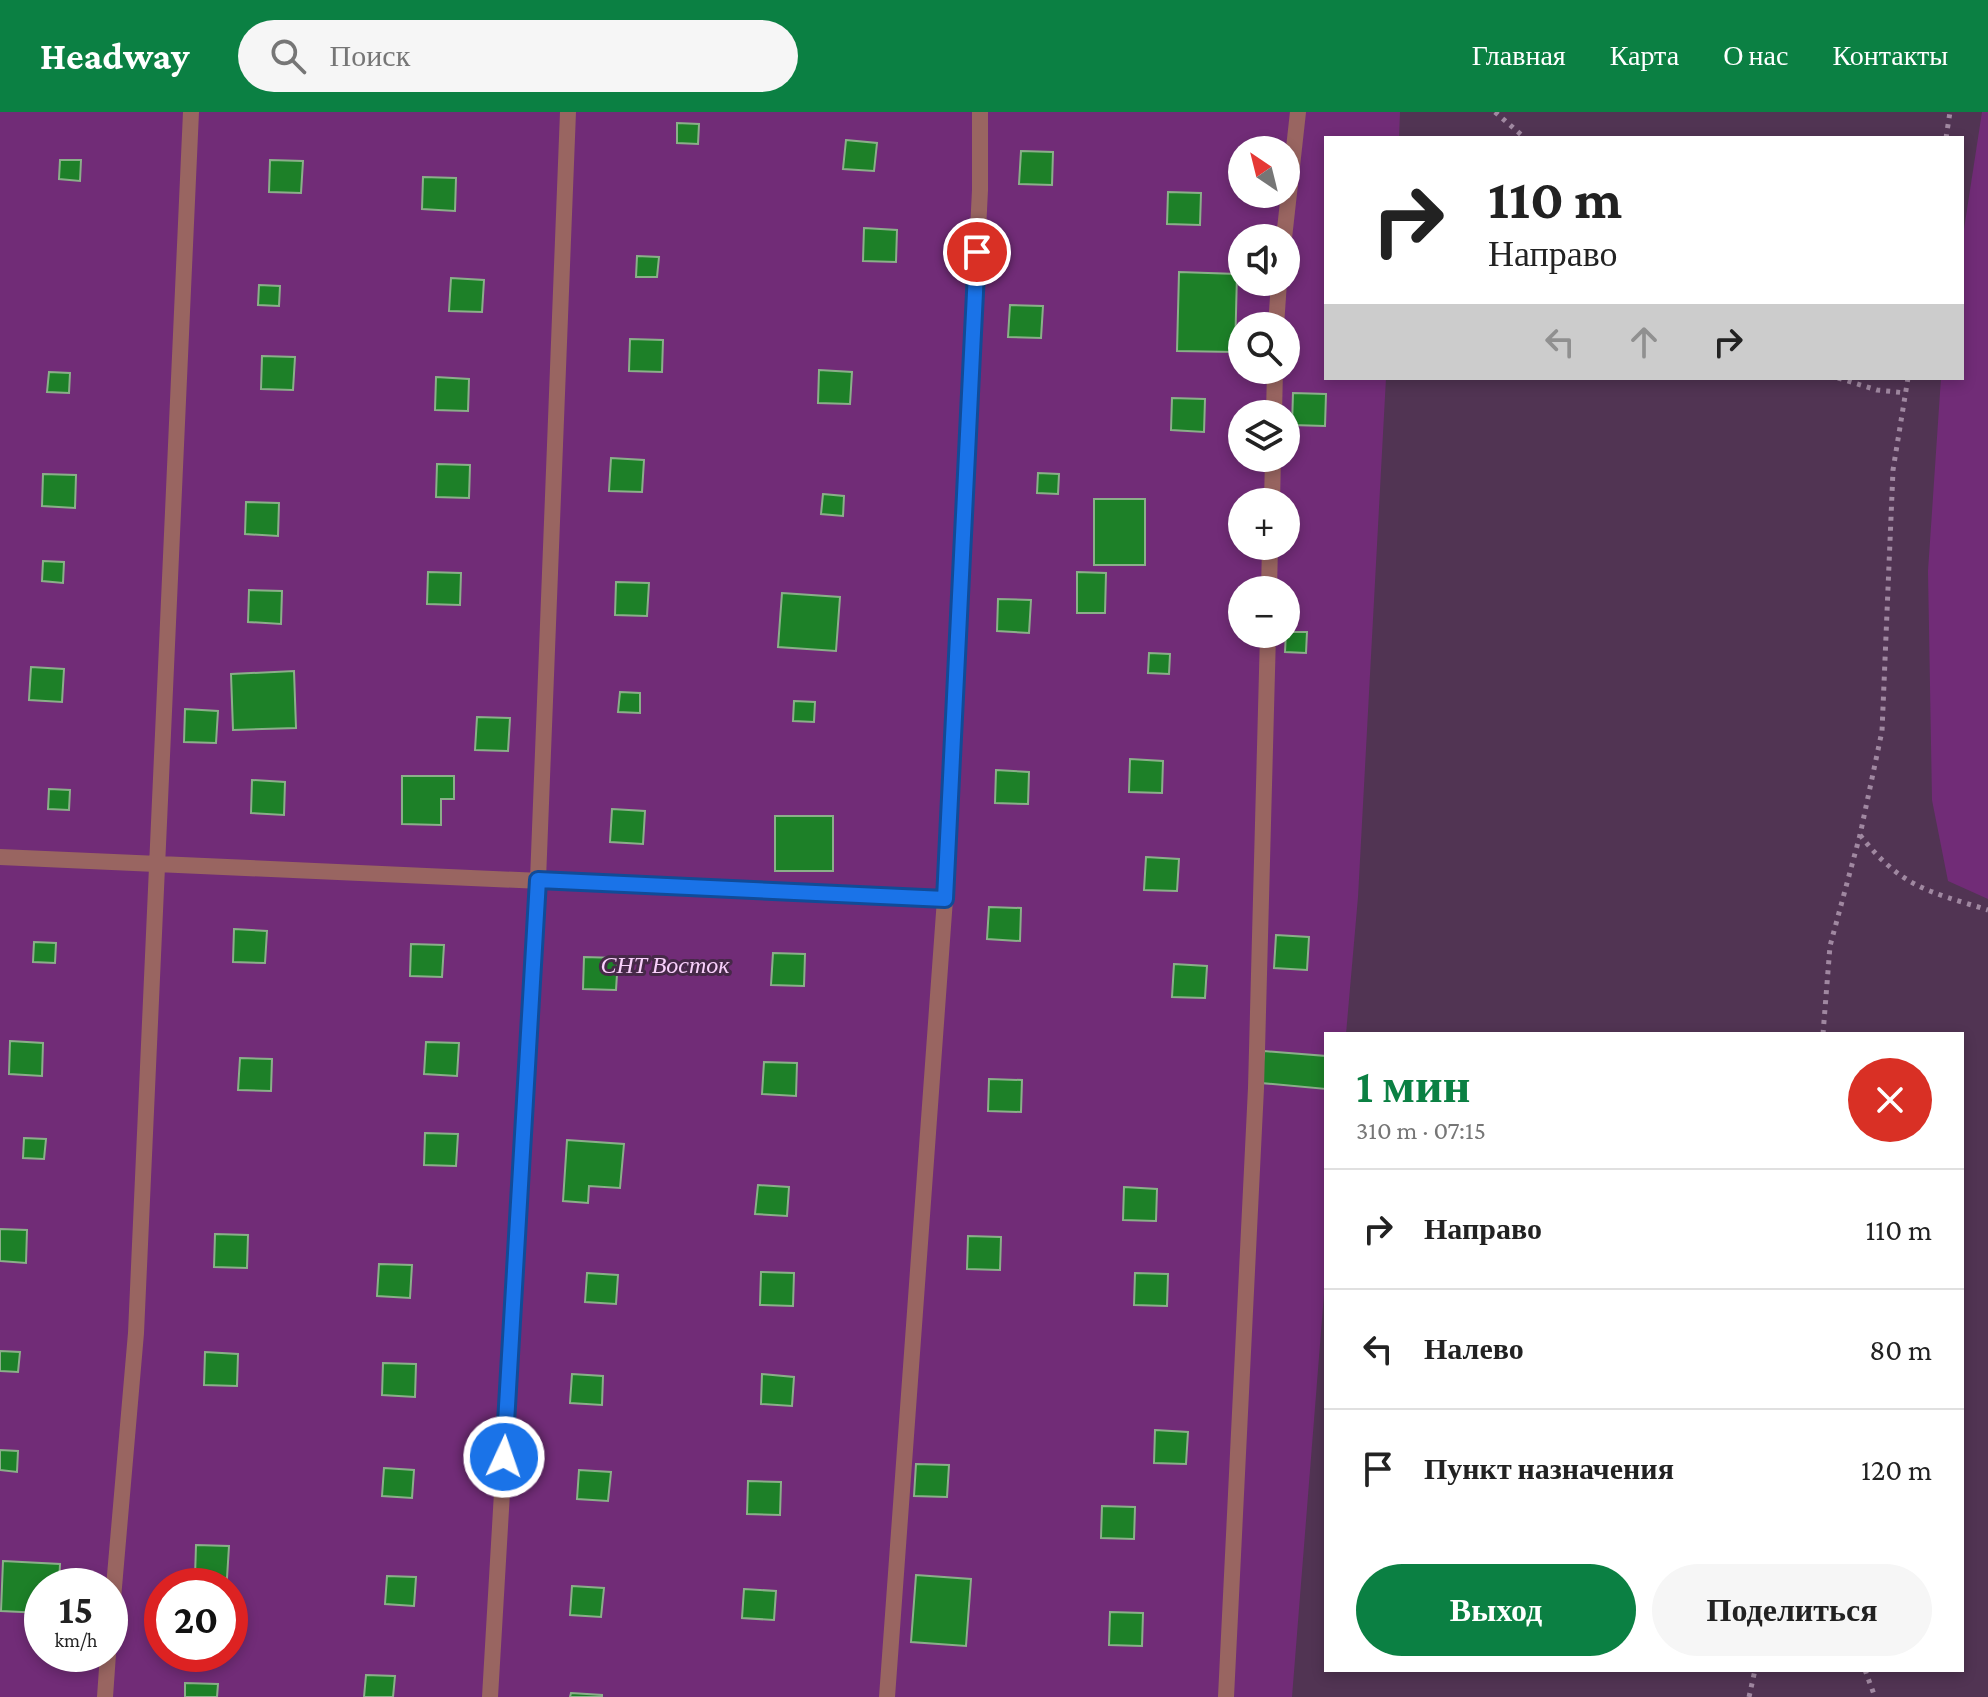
<!DOCTYPE html>
<html lang="ru">
<head>
<meta charset="utf-8">
<style>
  body { margin:0; font-family:"Crimson Pro",serif; background:#f6f6f6; color:#222; height:100vh; display:flex; flex-direction:column; font-size:30px; white-space:nowrap }
  * { box-sizing:border-box; margin:0 }
  p { font-size:26px; color:#767676 }
  .icon { flex:none; width:44px; height:44px; fill:none; stroke:currentColor; stroke-width:2; stroke-linecap:round; stroke-linejoin:round }
  .map { position:relative; flex:1; overflow:hidden }
  .details { position:absolute; left:1324px; top:920px; width:640px; height:640px; display:flex; flex-direction:column; background:#fff; border-radius:0px; box-shadow:0 4px 12px #0003 }
  .details>* { flex:none }
  .banner { position:absolute; left:1324px; top:24px; width:640px; height:244px; border-radius:0px; box-shadow:0 4px 12px #0003; background:#fff; color:#222; overflow:hidden }
  .needle { width:52px; rotate:325deg }
  .tools { position:absolute; left:1228px; top:24px; display:grid; gap:16px }
  .tools a { display:grid; place-items:center; width:72px; height:72px; border-radius:50%; background:#fff; box-shadow:0 4px 12px #0003; font-size:40px }
  .speed { position:absolute; left:24px; top:1456px; display:flex; gap:16px; font-size:40px; font-weight:700; text-align:center }
  .speed>* { display:grid; place-content:center; width:104px; height:104px; border-radius:50%; background:#fff; box-shadow:0 4px 12px #0003; line-height:1 }
  .speed small { font-size:20px; font-weight:400 }
  .speed .limit { border:12px solid #d22; background:#fff; color:#111 }
  .pin { position:absolute; display:grid; place-items:center; width:68px; height:68px; color:#fff; margin:-34px; border:4px solid #fff; border-radius:50%; box-shadow:0 2px 8px #0007 }
  .me { position:absolute; width:88px; margin:-44px; rotate:3deg; stroke-linejoin:round; filter:drop-shadow(0 0 6px #0008) }
  .turn { display:flex; align-items:center; gap:28px; height:168px; padding:0 32px; font-size:36px }
  .turn .icon { width:104px; height:104px; stroke-width:2.5 }
  .turn b { display:block; font-size:56px; line-height:68px }
  .lanes { display:flex; align-items:center; height:76px; padding:0 32px; background:#0003; justify-content:center; gap:40px; direction:ltr }
  .lanes .off { opacity:.35 }
  .round { display:grid; place-items:center; flex:none; width:84px; height:84px; border-radius:42px; background:#f6f6f6 }
  .overview { display:flex; align-items:center; justify-content:space-between; height:136px; padding:0 32px }
  h1 { font-size:48px; font-weight:600; line-height:60px; color:#0b8043 }
  .cta { display:flex; gap:16px; margin-top:auto; padding:16px 32px }
  .cta a { flex:1; height:92px; border-radius:48px; background:#0b8043; color:#fff; font-size:32px; font-weight:600; line-height:92px; text-align:center }
  .cta a+a { background:#f6f6f6; color:#222 }
  ul { padding:0; list-style:none }
  li { display:flex; align-items:center; gap:24px; height:120px; padding:0 32px; border-top:2px solid #e0e0e0 }
  li div { flex:1 }
  li b { display:block; font-size:30px }
  li em { font-style:normal }
  header { display:flex; align-items:center; gap:48px; box-sizing:border-box; height:112px; padding:0 40px; background:#0b8043; color:#fff }
  header strong { font-size:38px }
  nav { display:flex; gap:44px; margin-inline-start:auto; font-size:28px }
  .search { width:560px; height:72px; background:#f6f6f6; display:flex; align-items:center; gap:20px; box-sizing:border-box; padding:0 28px; border-radius:44px; color:#767676; font-size:30px }
  .map>svg:first-child { display:block }
</style>
</head>
<body>
<header>
<strong>Headway</strong>
<div class="search"><svg class="icon" aria-label="search" viewBox="0 0 24 24"><circle cx="10" cy="10" r="6"/><path d="M15 15l6 6"/></svg>Поиск</div>
<nav><a>Главная</a><a>Карта</a><a>О нас</a><a>Контакты</a></nav>
</header>
<div class="map">
<svg width="1988" height="1585" viewBox="0 0 1988 1585">
  <rect width="100%" height="100%" fill="#513453"/>
  <path fill="#712c77" fill-rule="evenodd" d="M0 0H1400L1399 26H1326V266H1386L1358 785 1346 922H1326V1157L1292 1585H0ZM1242 38H1286V82H1242ZM1242 126H1286V170H1242ZM1242 214H1286V258H1242ZM1242 302H1286V346H1242ZM1242 390H1286V434H1242ZM1242 478H1286V522H1242ZM42 1474H110V1542H42ZM162 1474H230V1542H162Z
    M1982 0H1988V787L1948 769 1932 688 1928 459 1941 266H1962V130Z"/>
  <path fill="#1d8028" stroke="#8bae8a" stroke-width="2" d="M677 11 699 12 698 32 677 31Z
    M846 28 877 31 874 59 843 57Z
    M1021 39 1053 40 1052 73 1019 72Z
    M60 48H81L80 69 59 67Z
    M270 48 303 49 301 81 269 80Z
    M423 65 456 66 455 99 422 97Z
    M1168 80 1201 81 1200 113 1167 112Z
    M864 116 897 118 896 150 863 149Z
    M637 144 659 145 657 165H636Z
    M1179 160 1237 162 1235 240 1177 239Z
    M451 166 484 168 482 200 449 199Z
    M259 173 280 174 279 194 258 193Z
    M1010 193 1043 194 1041 226 1008 225Z
    M630 227 663 228 662 260 629 259Z
    M262 244 295 245 293 278 261 277Z
    M819 258 852 260 850 292 818 291Z
    M49 260 70 261 69 281 47 280Z
    M436 265 469 267 468 299 435 298Z
    M1293 281 1326 282 1325 314 1292 313Z
    M1172 286 1205 287 1204 320 1171 318Z
    M611 346 644 348 642 380 609 379Z
    M437 352 470 353 469 386 436 385Z
    M1038 361 1059 362 1058 382 1037 381Z
    M43 362 76 363 75 396 42 394Z
    M823 382 844 384 843 404 821 402Z
    M1094 387H1145V453H1094Z
    M246 390 279 391 278 424 245 422Z
    M43 449 64 450 63 471 42 469Z
    M428 460 461 461 460 493 427 492Z
    M1077 460 1106 461 1105 501H1077Z
    M616 470 649 471 647 504 615 503Z
    M249 478 282 479 281 512 248 510Z
    M782 481 840 485 836 539 778 535Z
    M998 487 1031 488 1029 521 997 519Z
    M1286 520H1307L1306 541 1285 540Z
    M1149 541 1170 542 1169 562 1148 561Z
    M31 555 64 557 62 590 29 588Z
    M294 559 296 616 233 618 231 562Z
    M620 580 640 581V601L618 600Z
    M794 589 815 590 814 610 793 609Z
    M185 597 218 599 216 631 184 630Z
    M477 605 510 606 508 639 475 638Z
    M1130 647 1163 649 1162 681 1129 680Z
    M996 658 1029 660 1028 692 995 691Z
    M402 664H454V687H441V713L402 712Z
    M252 668 285 670 284 703 251 701Z
    M49 677 70 678 69 698 48 697Z
    M612 697 645 699 643 732 610 730Z
    M775 704H833V759H775Z
    M1146 745 1179 747 1177 779 1144 778Z
    M989 795 1021 796 1020 829 987 827Z
    M234 817 267 819 265 851 233 850Z
    M1276 823 1309 825 1307 858 1274 856Z
    M34 830 56 831 55 851 33 850Z
    M411 832 444 833 442 865 410 864Z
    M773 841 805 842 804 874 771 873Z
    M584 845 618 846 616 878 583 877Z
    M1174 852 1207 854 1205 886 1172 885Z
    M10 929 43 931 42 964 9 962Z
    M426 930 459 931 457 964 424 962Z
    M1264 939 1326 944V977L1261 971Z
    M240 946 272 947 271 979 238 978Z
    M764 950 797 951 796 984 762 982Z
    M989 967 1022 968 1021 1000 988 999Z
    M425 1021 458 1022 456 1054 424 1053Z
    M24 1026 46 1027 44 1047 23 1046Z
    M567 1028 624 1032 620 1076 589 1074 588 1091 563 1089Z
    M758 1073 789 1075 787 1104 755 1102Z
    M1124 1075 1157 1077 1156 1109 1123 1108Z
    M0 1117 27 1118 26 1151 0 1149Z
    M215 1122 248 1123 247 1156 214 1155Z
    M968 1124 1001 1125 1000 1158 967 1157Z
    M379 1152 412 1153 410 1186 377 1184Z
    M761 1160 794 1161 793 1194 760 1193Z
    M587 1161 618 1163 616 1192 585 1190Z
    M1135 1161 1168 1162 1167 1194 1134 1193Z
    M0 1239 20 1240 18 1260 0 1259Z
    M205 1240 238 1242 237 1274 204 1273Z
    M383 1251 416 1252 415 1285 382 1283Z
    M572 1262 603 1264 602 1293 570 1291Z
    M762 1262 794 1265 792 1294 761 1292Z
    M1155 1318 1188 1320 1186 1352 1154 1351Z
    M0 1338 18 1339 17 1360 0 1358Z
    M916 1352 949 1353 947 1385 914 1384Z
    M384 1356 414 1358 412 1386 382 1384Z
    M579 1358 611 1360 608 1389 577 1387Z
    M748 1369 781 1370 780 1403 747 1402Z
    M1102 1394 1135 1395 1134 1427 1101 1426Z
    M196 1433 229 1434 227 1466 195 1465Z
    M3 1449 60 1452 59 1474H42V1501L1 1499Z
    M916 1463 971 1467 966 1534 911 1530Z
    M387 1464 416 1465 414 1494 385 1492Z
    M572 1474 604 1476 601 1505 570 1503Z
    M744 1477 776 1479 774 1508 742 1506Z
    M1110 1500 1143 1501 1142 1534 1109 1533Z
    M366 1563 395 1564 393 1585H364Z
    M185 1571 218 1572 217 1585H185Z
    M571 1581 602 1583V1585H570Z"/>
  <g fill="none" stroke-linecap="round" stroke-linejoin="round">
    <path stroke="#a088a1" stroke-width="5" stroke-dasharray="4 6" stroke-linecap="butt" d="M1495 0 1525 26
      M1946 26 1950 0
      M1838 266 1877 278 1906 281
      M1860 723C1901 775 1927 779 1988 798
      M1823 922 1830 834 1860 723 1882 619 1893 358 1908 266
      M1865 1558 1875 1585
      M1749 1585 1755 1558"/>
    <path stroke="#996561" stroke-width="16" d="M1284 126 1298 0
      M1276 214 1279 170
      M1274 302 1275 258
      M1272 390 1273 346
      M1269 478 1270 434
      M0 745 945 787
      M110 1521 136 1221 191 0
      M105 1585 108 1542
      M490 1585 538 768 568 0
      M887 1585 945 787 980 78V0
      M1226 1585 1256 976 1268 522"/>
  </g>
  <g fill="none" stroke-linecap="round" stroke-linejoin="round">
    <g stroke="#114b97" stroke-width="20">
      <path id="route" d="M504 1345 538 768 945 787 977 140"/>
    </g>
    <use href="#route" stroke="#1a73e8" stroke-width="14"/>
  </g>
  <g text-anchor="middle" stroke-width="6" stroke-linejoin="round" paint-order="stroke">
    <g font-size="24" font-style="italic" fill="#f9d0fc" stroke="#462948">
      <text x="665" y="861">СНТ Восток</text>
    </g>
  </g>
</svg>
<div class="tools">
<a><svg class="needle" viewBox="-14 -14 28 28"><path d="M0-13l5 13h-10z" fill="#e53935"/><path d="M0 13l5-13h-10z" fill="#767676"/></svg></a>
<a><svg class="icon" aria-label="sound" viewBox="0 0 24 24"><path d="M4 9h4l5-4v14l-5-4H4zM17 9q2 3 0 6"/></svg></a>
<a><svg class="icon" aria-label="search" viewBox="0 0 24 24"><circle cx="10" cy="10" r="6"/><path d="M15 15l6 6"/></svg></a>
<a><svg class="icon" aria-label="layers" viewBox="0 0 24 24"><path d="M12 4l9 5-9 5-9-5zM3 14l9 5 9-5"/></svg></a>
<a>+</a>
<a>−</a>
</div>
<div class="speed"><div>15<small>km/h</small></div><div class="limit">20</div></div>
<div class="pin" style="left:977px;top:140px;background:#d93025"><svg class="icon" aria-label="arrive" viewBox="0 0 24 24"><path d="M6 21V4h12l-3 4 3 4H6"/></svg></div>
<svg class="me" style="left:504px;top:1345px" viewBox="-20 -20 40 40"><circle r="17" fill="#1a73e8" stroke="#fff" stroke-width="3"/><path d="M0-11L8 9 0 5-8 9z" fill="#fff"/></svg>
<div class="banner">
<div class="turn"><svg class="icon" aria-label="right" viewBox="0 0 24 24"><path d="M7 20v-9h11M14 6l5 5-5 5"/></svg><div><b>110 m</b>Направо</div></div>
<div class="lanes"><svg class="icon off" aria-label="left" viewBox="0 0 24 24"><path d="M17 20v-9H6M10 6l-5 5 5 5"/></svg><svg class="icon off" aria-label="ahead" viewBox="0 0 24 24"><path d="M12 20V5M6 11l6-6 6 6"/></svg><svg class="icon" aria-label="right" viewBox="0 0 24 24"><path d="M7 20v-9h11M14 6l5 5-5 5"/></svg></div>
</div>
<section class="details">
<div class="overview"><div><h1>1 мин</h1><p>310 m · 07:15</p></div><a class="round" style="background:#d93025;color:#fff"><svg class="icon" aria-label="close" viewBox="0 0 24 24"><path d="M6 6l12 12M18 6L6 18"/></svg></a></div>
<ul>
<li><svg class="icon" aria-label="right" viewBox="0 0 24 24"><path d="M7 20v-9h11M14 6l5 5-5 5"/></svg><div><b>Направо</b></div><em>110 m</em></li>
<li><svg class="icon" aria-label="left" viewBox="0 0 24 24"><path d="M17 20v-9H6M10 6l-5 5 5 5"/></svg><div><b>Налево</b></div><em>80 m</em></li>
<li><svg class="icon" aria-label="arrive" viewBox="0 0 24 24"><path d="M6 21V4h12l-3 4 3 4H6"/></svg><div><b>Пункт назначения</b></div><em>120 m</em></li>
</ul>
<div class="cta"><a>Выход</a><a>Поделиться</a></div>
</section>
</div>
</body>
</html>
